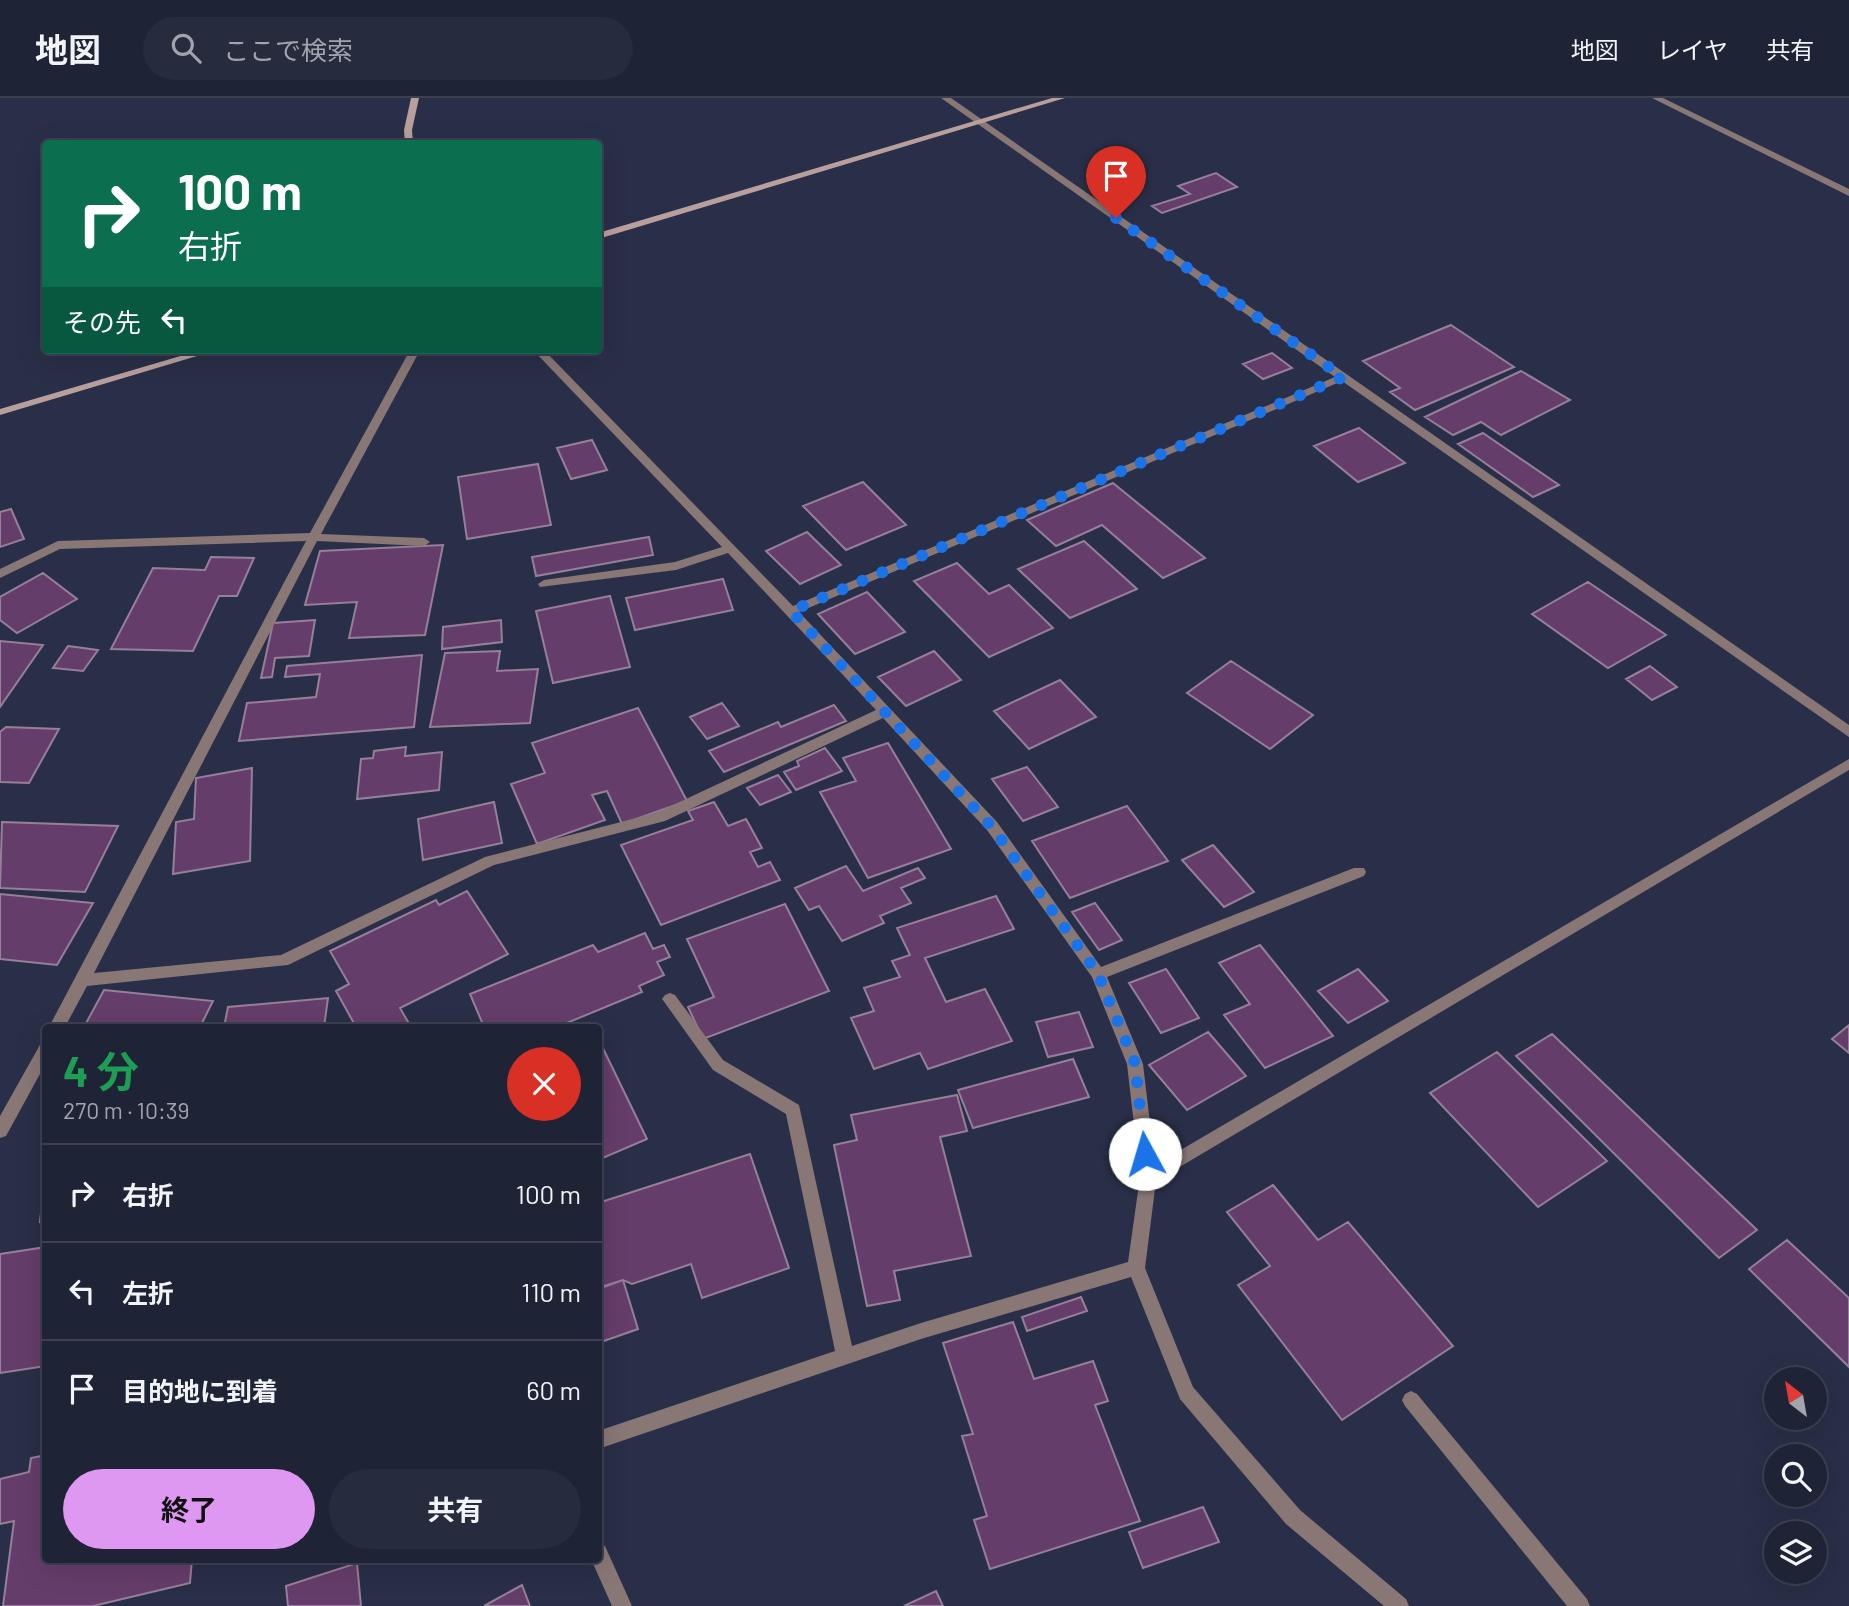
<!DOCTYPE html>
<html lang="ja">
<head>
<meta charset="utf-8">
<style>
  body { margin:0; font-family:Barlow,"Noto Sans JP",sans-serif; background:#272b3e; color:#f1f3f6; height:100vh; display:flex; flex-direction:column; font-size:26px; white-space:nowrap }
  * { box-sizing:border-box; margin:0 }
  p { font-size:23px; color:#a1a4ad }
  .icon { flex:none; width:38px; height:38px; fill:none; stroke:currentColor; stroke-width:2; stroke-linecap:round; stroke-linejoin:round }
  .map { position:relative; flex:1; overflow:hidden }
  .sheet { position:absolute; left:42px; top:926px; width:560px; height:539px; display:flex; flex-direction:column; background:#1f2336; border-radius:7px; box-shadow:0 7px 28px #0002,0 0 0 2px #3c4051 }
  .sheet>* { flex:none }
  .hud { position:absolute; left:42px; top:42px; width:560px; height:214px; border-radius:7px; box-shadow:0 7px 28px #0002,0 0 0 2px #3c4051; background:#0b6e4f; color:#fff; overflow:hidden }
  .needle { width:46px; rotate:329deg }
  .buttons { position:absolute; left:1764px; top:1269px; display:grid; gap:14px }
  .buttons a { display:grid; place-items:center; width:63px; height:63px; border-radius:50%; background:#1f2336; box-shadow:0 7px 28px #0002,0 0 0 2px #3c4051; font-size:35px }
  .pin { position:absolute; display:grid; place-items:center; width:60px; height:60px; color:#fff; margin:-72px -30px; border-radius:50% 50% 50% 0; rotate:-45deg; box-shadow:0 0 7px #0007 }
  .pin .icon { rotate:45deg }
  .me { position:absolute; width:77px; margin:-38px; rotate:354deg; stroke-linejoin:round; filter:drop-shadow(0 0 5px #0008) }
  .turn { display:flex; align-items:center; gap:24px; height:147px; padding:0 21px; font-size:32px }
  .turn .icon { width:91px; height:91px; stroke-width:2.5 }
  .turn b { display:block; font-size:49px; line-height:60px }
  .then { display:flex; align-items:center; height:66px; padding:0 21px; background:#0003; gap:14px; font-size:26px }
  .round { display:grid; place-items:center; flex:none; width:74px; height:74px; border-radius:37px; background:#272b3e }
  .summary { display:flex; align-items:center; justify-content:space-between; height:119px; padding:0 21px }
  h1 { font-size:42px; font-weight:700; line-height:52px; color:#1e9e55 }
  .action { display:flex; gap:14px; margin-top:auto; padding:14px 21px }
  .action a { flex:1; height:80px; border-radius:42px; background:#de98f2; color:#111; font-size:28px; font-weight:700; line-height:80px; text-align:center }
  .action a+a { background:#272b3e; color:#f1f3f6 }
  ul { padding:0; list-style:none }
  li { display:flex; align-items:center; gap:21px; height:98px; padding:0 21px; border-top:2px solid #3c4051 }
  li div { flex:1 }
  li b { display:block; font-size:26px }
  li em { font-style:normal }
  header { display:flex; align-items:center; gap:42px; box-sizing:border-box; height:98px; padding:0 35px; background:#1f2336; border-bottom:2px solid #3c4051 }
  header strong { font-size:33px }
  nav { display:flex; gap:38px; margin-inline-start:auto; font-size:24px }
  .search { width:490px; height:63px; background:#272b3e; display:flex; align-items:center; gap:18px; box-sizing:border-box; padding:0 24px; border-radius:38px; color:#a1a4ad; font-size:26px }
  .map>svg:first-child { display:block }
</style>
</head>
<body>
<header>
<strong>地図</strong>
<div class="search"><svg class="icon" aria-label="search" viewBox="0 0 24 24"><circle cx="10" cy="10" r="6"/><path d="M15 15l6 6"/></svg>ここで検索</div>
<nav><a>地図</a><a>レイヤ</a><a>共有</a></nav>
</header>
<div class="map">
<svg width="1849" height="1508" viewBox="0 0 1849 1508">
  <rect width="100%" height="100%" fill="#292f48"/>
  <path fill="#653d6a" stroke="#967f98" stroke-width="2" d="M1216 75 1237 89 1162 115 1152 108 1190 96 1178 88Z
    M1451 227 1514 269 1415 312 1390 294 1400 290 1363 263Z
    M1272 255 1292 270 1263 281 1243 266Z
    M1521 273 1570 302 1501 337 1481 324 1453 337 1425 319Z
    M1359 330 1405 365 1358 384 1314 348Z
    M1483 335 1559 387 1533 399 1458 346Z
    M592 342 607 372 571 381 557 350Z
    M538 366 551 427 467 441 458 379Z
    M863 384 906 427 846 452 803 408Z
    M1113 385 1205 460 1163 480 1102 427 1056 448 1027 422Z
    M11 411 24 441 0 449V414Z
    M807 434 841 467 800 486 766 453Z
    M649 439 653 457 536 478 532 459Z
    M1084 443 1137 491 1070 520 1018 471Z
    M443 447 425 537 349 540 357 504 305 507 320 453Z
    M211 459 254 460 237 498H219L193 553 111 551 153 470 205 472Z
    M957 465 989 496 1009 487 1053 530 989 559 914 483Z
    M43 475 77 501 17 535 0 522V499Z
    M723 481 733 512 635 532 626 500Z
    M1588 484 1666 537 1608 570 1532 516Z
    M867 494 905 534 855 556 818 516Z
    M610 498 630 569 553 585 536 513Z
    M315 522 309 558 275 560 272 579 261 580 273 525Z
    M501 522 502 544 442 551 443 529Z
    M0 543 43 547 0 609Z
    M68 548 98 552 83 573 53 570Z
    M500 553 497 573 538 571 530 625 430 629 445 555Z
    M934 553 961 582 906 608 878 579Z
    M422 557 414 629 239 643 247 605 316 599 320 576 285 579 287 568Z
    M1231 563 1313 617 1270 651 1187 595Z
    M1650 568 1677 589 1652 602 1626 581Z
    M1060 582 1096 619 1029 651 994 613Z
    M722 605 739 628 707 641 690 619Z
    M834 607 846 623 724 674 709 653 778 624 781 629Z
    M638 610 687 703 622 726 607 693 592 697 605 722 537 746 511 686 545 675 532 645Z
    M6 629 59 631 29 685 0 684V634Z
    M888 645 951 751 868 780 820 694 856 683 843 660Z
    M406 649 405 658 442 654 439 692 357 701 361 661 373 660 374 653Z
    M825 650 842 673 796 692 784 674 799 668 797 663Z
    M1027 669 1058 709 1023 723 992 681Z
    M252 670 250 763 173 776 176 724 194 721 196 680Z
    M778 677 791 694 760 707 747 690Z
    M494 704 502 745 423 762 418 721Z
    M714 704 728 728 746 721 762 750 750 754 758 769 770 764 780 782 661 827 621 747 693 722 688 713Z
    M1127 708 1168 763 1070 800 1032 743Z
    M2 724 118 728 85 794 0 790Z
    M1213 747 1254 794 1224 809 1182 762Z
    M846 768 863 793 918 770 925 780 901 790 911 805 880 818 884 825 842 843 819 808 809 812 795 790Z
    M467 793 508 856 400 910 411 929H356L336 893 349 886 330 853 436 802 439 807Z
    M0 796 93 805 57 867 0 861Z
    M996 798 1014 831 925 860 946 904 985 891 1012 943 928 971 920 955 874 971 851 920 874 913 864 890 900 879 892 863 910 857 897 830Z
    M1095 805 1122 842 1099 852 1072 814Z
    M785 806 829 893 703 941 688 909 714 899 687 841Z
    M645 835 653 851 664 847 670 859 657 864 664 877 639 888 642 894 557 929H484L470 896 593 847 598 854Z
    M1260 847 1333 938 1265 970 1224 917 1250 906 1219 865Z
    M1166 871 1199 920 1161 935 1129 885Z
    M1358 871 1388 903 1348 925 1318 893Z
    M104 892 213 903 200 929H84Z
    M328 900 324 929H224L228 909Z
    M1079 914 1093 949 1048 959 1036 924Z
    M1849 927V955L1832 941Z
    M1208 934 1246 978 1187 1012 1149 967Z
    M1552 936 1757 1132 1719 1160 1516 958Z
    M598 940 647 1041 598 1062Z
    M1497 954 1607 1063 1538 1109 1430 995Z
    M1073 961 1089 999 973 1030 958 992Z
    M957 997 967 1033 940 1039 971 1158 894 1173 900 1202 867 1208 834 1047 857 1042 851 1017Z
    M750 1056 789 1170 702 1200 691 1166 632 1186 623 1182 598 1190V1105Z
    M45 1077 46 1123 40 1124Z
    M1273 1087 1318 1142 1348 1124 1453 1248 1342 1322 1238 1187 1270 1168 1227 1114Z
    M1787 1142 1849 1200V1269L1749 1171Z
    M46 1149V1268L0 1275V1156Z
    M623 1182 638 1231 598 1245V1191Z
    M1081 1199 1087 1213 1027 1233 1022 1219Z
    M1013 1224 1034 1281 1093 1263 1108 1303 1095 1307 1140 1423 990 1471 974 1422 987 1418 962 1338 973 1336 943 1245Z
    M46 1357V1461H192L190 1485 93 1508H3L14 1423 0 1426V1381L29 1374 31 1360Z
    M1203 1409 1219 1444 1143 1470 1129 1434Z
    M357 1465 361 1508H288L286 1488Z
    M522 1487 530 1508H484Z
    M936 1493 943 1508H904Z"/>
  <g fill="none" stroke-linecap="round" stroke-linejoin="round">
    <path fill="#887775" fill-rule="evenodd" d="M1411 1293 1417 1296 1587 1501 1590 1508H1567L1405 1308 1402 1302 1405 1296Z"/>
    <path fill="#887775" fill-rule="evenodd" d="M941 0H951L1849 627V639L1342 283 799 514 997 724 1101 869 1354 770H1364L1366 774 1364 778 1107 879 1143 966 1155 1067 1849 661V672L1156 1083 1145 1170 1193 1289 1300 1412 1406 1501 1409 1508H1384L1286 1426 1180 1301 1131 1179 921 1241 598 1351V1333L835 1253 786 1016 713 972 665 905 662 901 665 897 670 895 675 897 723 962 799 1007 852 1248 921 1225 1128 1164 1140 1079 1127 966 1092 879 987 732 883 620 665 723 494 767 288 867 87 888 65 929H49L306 443 60 451 0 480V471L58 443 310 435 410 252H424L418 256 321 436 424 440 430 444 424 448 317 443 94 875 281 857 485 759 656 715 876 612 728 455 676 472 540 489 538 486 544 482 675 464 722 449 533 252H544L793 508 1335 279Z
      M1652 0H1663L1849 91V98Z
      M46 944V965L6 1038 0 1040V1018L41 945Z
      M598 1446 605 1448 632 1508H612L591 1461H598Z"/>
    <path fill="#b99f9c" fill-rule="evenodd" d="M411 0H419L412 32 413 46H405L404 32Z
      M1052 0H1065L598 141V135Z
      M201 252H217L0 317V311Z"/>
  </g>
  <g fill="none" stroke-linecap="round" stroke-linejoin="round">
    <path stroke="#1a73e8" stroke-width="12" stroke-dasharray="0 21.6" d="M1116 120 1343 279 791 513 992 729 1098 876 1135 965 1145 1056"/>
  </g>
</svg>
<div class="buttons">
<a><svg class="needle" viewBox="-14 -14 28 28"><path d="M0-13l5 13h-10z" fill="#e53935"/><path d="M0 13l5-13h-10z" fill="#a1a4ad"/></svg></a>
<a><svg class="icon" aria-label="search" viewBox="0 0 24 24"><circle cx="10" cy="10" r="6"/><path d="M15 15l6 6"/></svg></a>
<a><svg class="icon" aria-label="layers" viewBox="0 0 24 24"><path d="M12 4l9 5-9 5-9-5zM3 14l9 5 9-5"/></svg></a>
</div>
<div class="pin" style="left:1116px;top:120px;background:#d93025"><svg class="icon" aria-label="arrive" viewBox="0 0 24 24"><path d="M6 21V4h12l-3 4 3 4H6"/></svg></div>
<svg class="me" style="left:1145px;top:1056px" viewBox="-20 -20 40 40"><circle r="19" fill="#fff"/><path d="M0-13L10 11 0 6-10 11z" fill="#1a73e8"/></svg>
<div class="hud">
<div class="turn"><svg class="icon" aria-label="right" viewBox="0 0 24 24"><path d="M7 20v-9h11M14 6l5 5-5 5"/></svg><div><b>100 m</b>右折</div></div>
<div class="then">その先<svg class="icon" aria-label="left" viewBox="0 0 24 24"><path d="M17 20v-9H6M10 6l-5 5 5 5"/></svg></div>
</div>
<section class="sheet">
<div class="summary"><div><h1>4 分</h1><p>270 m · 10:39</p></div><a class="round" style="background:#d93025;color:#fff"><svg class="icon" aria-label="close" viewBox="0 0 24 24"><path d="M6 6l12 12M18 6L6 18"/></svg></a></div>
<ul>
<li><svg class="icon" aria-label="right" viewBox="0 0 24 24"><path d="M7 20v-9h11M14 6l5 5-5 5"/></svg><div><b>右折</b></div><em>100 m</em></li>
<li><svg class="icon" aria-label="left" viewBox="0 0 24 24"><path d="M17 20v-9H6M10 6l-5 5 5 5"/></svg><div><b>左折</b></div><em>110 m</em></li>
<li><svg class="icon" aria-label="arrive" viewBox="0 0 24 24"><path d="M6 21V4h12l-3 4 3 4H6"/></svg><div><b>目的地に到着</b></div><em>60 m</em></li>
</ul>
<div class="action"><a>終了</a><a>共有</a></div>
</section>
</div>
</body>
</html>
